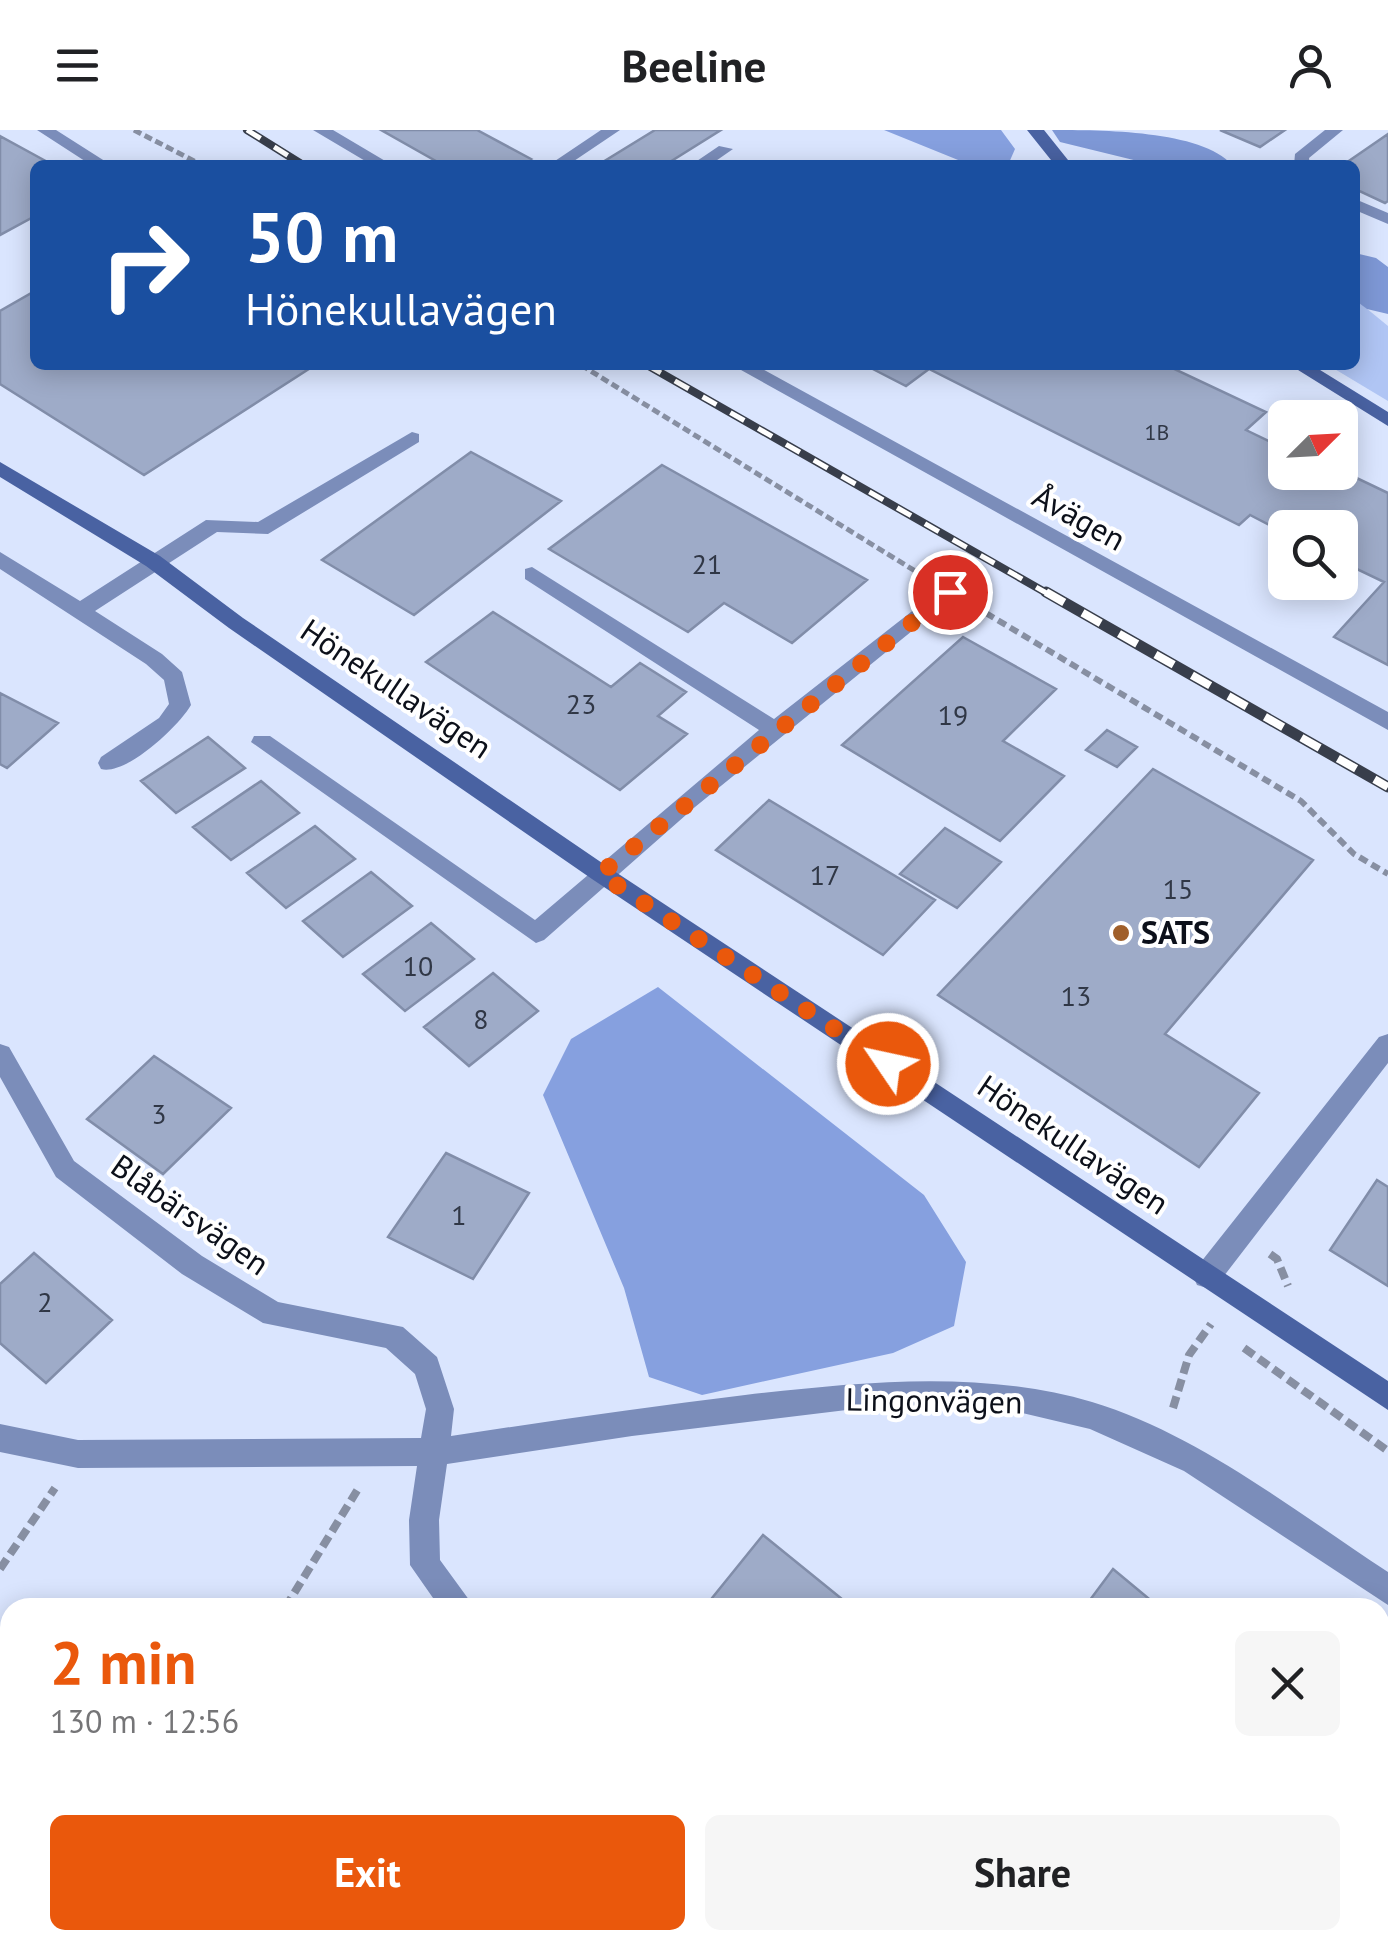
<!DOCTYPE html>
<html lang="en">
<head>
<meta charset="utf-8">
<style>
  body { margin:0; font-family:"PT Sans",sans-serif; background:#f6f6f6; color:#202124; height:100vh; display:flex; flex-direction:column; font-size:38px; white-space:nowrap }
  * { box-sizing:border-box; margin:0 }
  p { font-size:32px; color:#757577 }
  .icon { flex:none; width:55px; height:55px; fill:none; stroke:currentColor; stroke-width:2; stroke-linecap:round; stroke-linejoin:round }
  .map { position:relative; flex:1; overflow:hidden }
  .drawer { position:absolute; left:0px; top:1468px; width:1390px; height:352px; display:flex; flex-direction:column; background:#fff; border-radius:30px 30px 0 0; box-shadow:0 5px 25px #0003 }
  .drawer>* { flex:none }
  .top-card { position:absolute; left:30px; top:30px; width:1330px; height:210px; border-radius:15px; box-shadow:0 5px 25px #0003; background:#1a4fa0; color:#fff; overflow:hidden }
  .needle { width:65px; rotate:66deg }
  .controls { position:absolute; left:1268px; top:270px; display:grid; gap:20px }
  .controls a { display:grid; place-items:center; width:90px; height:90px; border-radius:15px; background:#fff; box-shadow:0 5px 25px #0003; font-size:50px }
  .pin { position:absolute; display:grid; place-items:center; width:85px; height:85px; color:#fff; margin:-42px; border:5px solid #fff; border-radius:50%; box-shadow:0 2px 10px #0007 }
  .me { position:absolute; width:110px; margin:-55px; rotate:304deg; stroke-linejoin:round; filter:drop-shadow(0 0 8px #0008) }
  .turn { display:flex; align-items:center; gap:35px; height:210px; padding:0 50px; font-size:45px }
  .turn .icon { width:130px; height:130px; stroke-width:2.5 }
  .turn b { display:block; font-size:70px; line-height:85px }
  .round { display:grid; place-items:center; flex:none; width:105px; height:105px; border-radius:15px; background:#f6f6f6 }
  .summary { display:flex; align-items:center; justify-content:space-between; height:170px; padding:0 50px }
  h1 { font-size:60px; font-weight:700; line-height:75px; color:#ea580c }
  .primary-button { display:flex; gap:20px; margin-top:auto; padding:20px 50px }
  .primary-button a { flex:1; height:115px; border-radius:15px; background:#ea580c; color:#fff; font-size:40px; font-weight:700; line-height:115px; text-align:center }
  .primary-button a+a { background:#f6f6f6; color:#202124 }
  header { display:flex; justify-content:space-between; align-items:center; height:130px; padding:0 50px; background:#fff; font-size:45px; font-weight:700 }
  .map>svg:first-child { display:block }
</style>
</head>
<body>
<header><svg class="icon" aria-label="menu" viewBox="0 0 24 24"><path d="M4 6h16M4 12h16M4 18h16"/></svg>Beeline<svg class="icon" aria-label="person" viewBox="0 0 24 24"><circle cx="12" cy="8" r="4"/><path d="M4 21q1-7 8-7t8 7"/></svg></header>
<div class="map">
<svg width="1388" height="1818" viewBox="0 0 1388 1818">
  <rect width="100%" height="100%" fill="#dae5fe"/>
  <path fill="#b0c5f4" d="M1355 169 1388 196V271L1328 235H1355Z"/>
  <path fill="#86a0df" d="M884 0H1001L1015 19 1008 35 968 34Z
    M658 857 924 1065 966 1132 954 1196 893 1223 702 1265 649 1247 624 1158 543 965 571 909Z"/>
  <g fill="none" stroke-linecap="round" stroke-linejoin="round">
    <path fill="#7e98d6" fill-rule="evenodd" d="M1052 0C1100 0 1202 0 1232 35H1154L1060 12Z
      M1355 123 1376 128 1388 137V184L1367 179 1355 170Z"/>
  </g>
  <path fill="#9eabc8" stroke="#818da9" stroke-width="2.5" d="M381 0H477L531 29 521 35H443Z
    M655 0H721L665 35H598Z
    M1220 0H1285L1260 17Z
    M1388 4V71L1385 73 1355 59V35H1343Z
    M0 6 53 35H35V86L0 105Z
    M35 161V235H315L144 345 0 254V181Z
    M865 235H1166L1266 282 1246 300 1281 317 1285 313V342L1340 340 1388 363V535L1334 507 1384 452 1340 431V398H1285V403L1250 385 1239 395 929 239 906 256Z
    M471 322 561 371 414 485 322 430Z
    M662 335 867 450 792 513 724 473 688 502 549 419Z
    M493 482 611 557 640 533 686 562 658 586 687 604 620 660 426 532Z
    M963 507 1056 559 1003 611 1064 646 1000 711 842 615Z
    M0 563 58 593 7 638 0 634Z
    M1107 600 1137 617 1117 637 1086 620Z
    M208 607 245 638 176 683 141 651Z
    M1153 639 1313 730 1165 904 1259 963 1199 1037 938 865Z
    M261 651 299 683 231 730 193 697Z
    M769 670 935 770 883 825 716 720Z
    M315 696 355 729 286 778 247 743Z
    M945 698 1001 732 957 778 900 744Z
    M371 742 412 776 343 827 303 791Z
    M431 793 474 829 405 881 363 844Z
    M493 843 538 881 469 936 424 897Z
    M154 926 231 978 163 1044 87 989Z
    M446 1023 529 1063 473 1149 388 1107Z
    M1377 1050 1388 1057V1156L1330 1120Z
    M34 1123 112 1190 46 1253 0 1213V1154Z
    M763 1405 853 1478H704Z
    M1113 1439 1160 1478H1084Z
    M1380 1574 1388 1579V1715L1380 1710Z
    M10 1631V1810H24L19 1818H0V1646Z
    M1380 1809 1388 1813V1818H1314L1316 1810Z
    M228 1810H325L340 1818H224Z
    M539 1810H659L674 1818H553Z"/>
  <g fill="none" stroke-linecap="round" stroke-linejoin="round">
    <path stroke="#878fa2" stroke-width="5" stroke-dasharray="8 4" stroke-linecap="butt" d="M134 0 202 35
      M581 235 920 444"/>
    <path stroke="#878fa2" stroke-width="6" stroke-dasharray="9 5" stroke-linecap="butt" d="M974 476 1301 671 1354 724 1388 744"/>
    <path stroke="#878fa2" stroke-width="8" stroke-dasharray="12 6" stroke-linecap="butt" d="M1270 1124 1277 1129 1288 1156
      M1244 1218 1388 1321
      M1173 1278 1189 1225 1211 1194
      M0 1439 55 1358
      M285 1478 358 1359
      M73 1818 78 1810
      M429 1818 433 1810
      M877 1818 881 1810"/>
    <path fill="#7b8dba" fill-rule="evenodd" d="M37 0H56L111 35H91Z
      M601 0H620L568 35H549Z
      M719 16 733 19 710 35H691Z
      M412 302 419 304V312L268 404 217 402 95 481 162 524 182 542 191 575C179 596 126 646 101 639L98 633 101 627 159 588 169 574 164 550 146 534 0 439V422L80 471 206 390 258 392Z
      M532 437 774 589 943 457 950 455 960 462 695 677 544 810 536 813 251 612 254 606H270L535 790 759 600 525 449V439Z
      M1388 904V933L1217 1155 1207 1158 1197 1155 1193 1146 1197 1137 1379 907Z"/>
    <path fill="#7b8dba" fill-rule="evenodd" d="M313 0H333L392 35H372Z
      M1325 0H1343L1309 28 1310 35H1294L1295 24Z
      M1355 69 1388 83V94L1355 80Z
      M732 235H755L1388 582V600Z
      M0 914 9 917 74 1031 202 1126 278 1172 403 1197 437 1227 454 1279 451 1306C549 1291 646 1277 745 1265 860 1252 979 1239 1092 1272 1198 1304 1296 1382 1388 1442V1475L1184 1341 1090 1299 1005 1279 863 1278 632 1306 447 1334 439 1390 440 1430 475 1478H440L410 1435 409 1390 417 1336 78 1338 0 1322V1294L78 1310 421 1308 426 1279 415 1244 386 1218 263 1193 182 1144 56 1047 0 947Z
      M911 1810H951L954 1818H914Z"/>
    <path fill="#4962a2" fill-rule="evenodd" d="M1027 0H1044L1072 35H1055Z
      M1290 235H1312L1388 282V296Z
      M0 332 160 426 243 488 608 737 1388 1251V1280L592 749 229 498 146 436 0 347Z"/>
    <g stroke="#383e4b" stroke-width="8">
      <path id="rail-far1" d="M247 0 303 35
        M647 235 1050 465"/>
    </g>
    <g stroke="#383e4b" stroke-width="11">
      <path id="rail" d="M1046 462 1388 657"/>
    </g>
    <use href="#rail-far1" stroke="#fff" stroke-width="5" stroke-dasharray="16" stroke-linecap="butt"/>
    <use href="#rail" stroke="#fff" stroke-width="8" stroke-dasharray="21" stroke-linecap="butt"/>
  </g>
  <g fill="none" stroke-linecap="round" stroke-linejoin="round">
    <path stroke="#ea580c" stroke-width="18" stroke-dasharray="0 32.4" d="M888 934 600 744 950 462"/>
  </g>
  <circle fill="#a05f2a" stroke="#fff" stroke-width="4" cx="1121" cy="803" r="10"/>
  <g text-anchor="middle" stroke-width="8" stroke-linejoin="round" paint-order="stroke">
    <g font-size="22" fill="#303746">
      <text x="1157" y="310">1B</text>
    </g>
    <g font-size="28" fill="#303746">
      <text x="707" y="444">21</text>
      <text x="581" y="584">23</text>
      <text x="953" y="595">19</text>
      <text x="825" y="755">17</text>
      <text x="1178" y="769">15</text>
      <text x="418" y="846">10</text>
      <text x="1076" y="876">13</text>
      <text x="481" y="899">8</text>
      <text x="159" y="994">3</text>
      <text x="459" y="1095">1</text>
      <text x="45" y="1182">2</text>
    </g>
    <g font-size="32" fill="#0c101a" stroke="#fff">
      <text transform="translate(1079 388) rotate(29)" y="11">Åvägen</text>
      <text transform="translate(396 559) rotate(34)" y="11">Hönekullavägen</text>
      <text transform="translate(1073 1015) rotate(34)" y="11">Hönekullavägen</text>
      <text transform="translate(190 1085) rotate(35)" y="11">Blåbärsvägen</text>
      <text transform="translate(934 1271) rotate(1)" y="11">Lingonvägen</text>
    </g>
    <g font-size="32" font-weight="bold" fill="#0c101a" stroke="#fff" text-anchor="start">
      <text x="1141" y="814">SATS</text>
    </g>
  </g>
</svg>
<div class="controls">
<a><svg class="needle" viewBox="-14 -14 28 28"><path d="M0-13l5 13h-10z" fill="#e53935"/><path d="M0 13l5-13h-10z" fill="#757577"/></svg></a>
<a><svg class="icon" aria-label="search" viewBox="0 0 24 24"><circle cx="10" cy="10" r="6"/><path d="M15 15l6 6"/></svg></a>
</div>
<div class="pin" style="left:950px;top:462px;background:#d93025"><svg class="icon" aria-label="arrive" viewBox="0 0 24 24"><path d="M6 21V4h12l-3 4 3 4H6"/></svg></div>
<svg class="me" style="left:888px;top:934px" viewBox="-20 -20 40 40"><circle r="17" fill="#ea580c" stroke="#fff" stroke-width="3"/><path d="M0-11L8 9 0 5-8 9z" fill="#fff"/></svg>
<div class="top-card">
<div class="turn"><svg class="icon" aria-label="right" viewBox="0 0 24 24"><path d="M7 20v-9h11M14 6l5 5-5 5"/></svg><div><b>50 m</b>Hönekullavägen</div></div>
</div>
<section class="drawer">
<div class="summary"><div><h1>2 min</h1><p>130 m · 12:56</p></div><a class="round"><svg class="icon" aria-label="close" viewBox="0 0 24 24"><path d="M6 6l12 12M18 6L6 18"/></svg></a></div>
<div class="primary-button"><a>Exit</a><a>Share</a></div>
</section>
</div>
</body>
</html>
